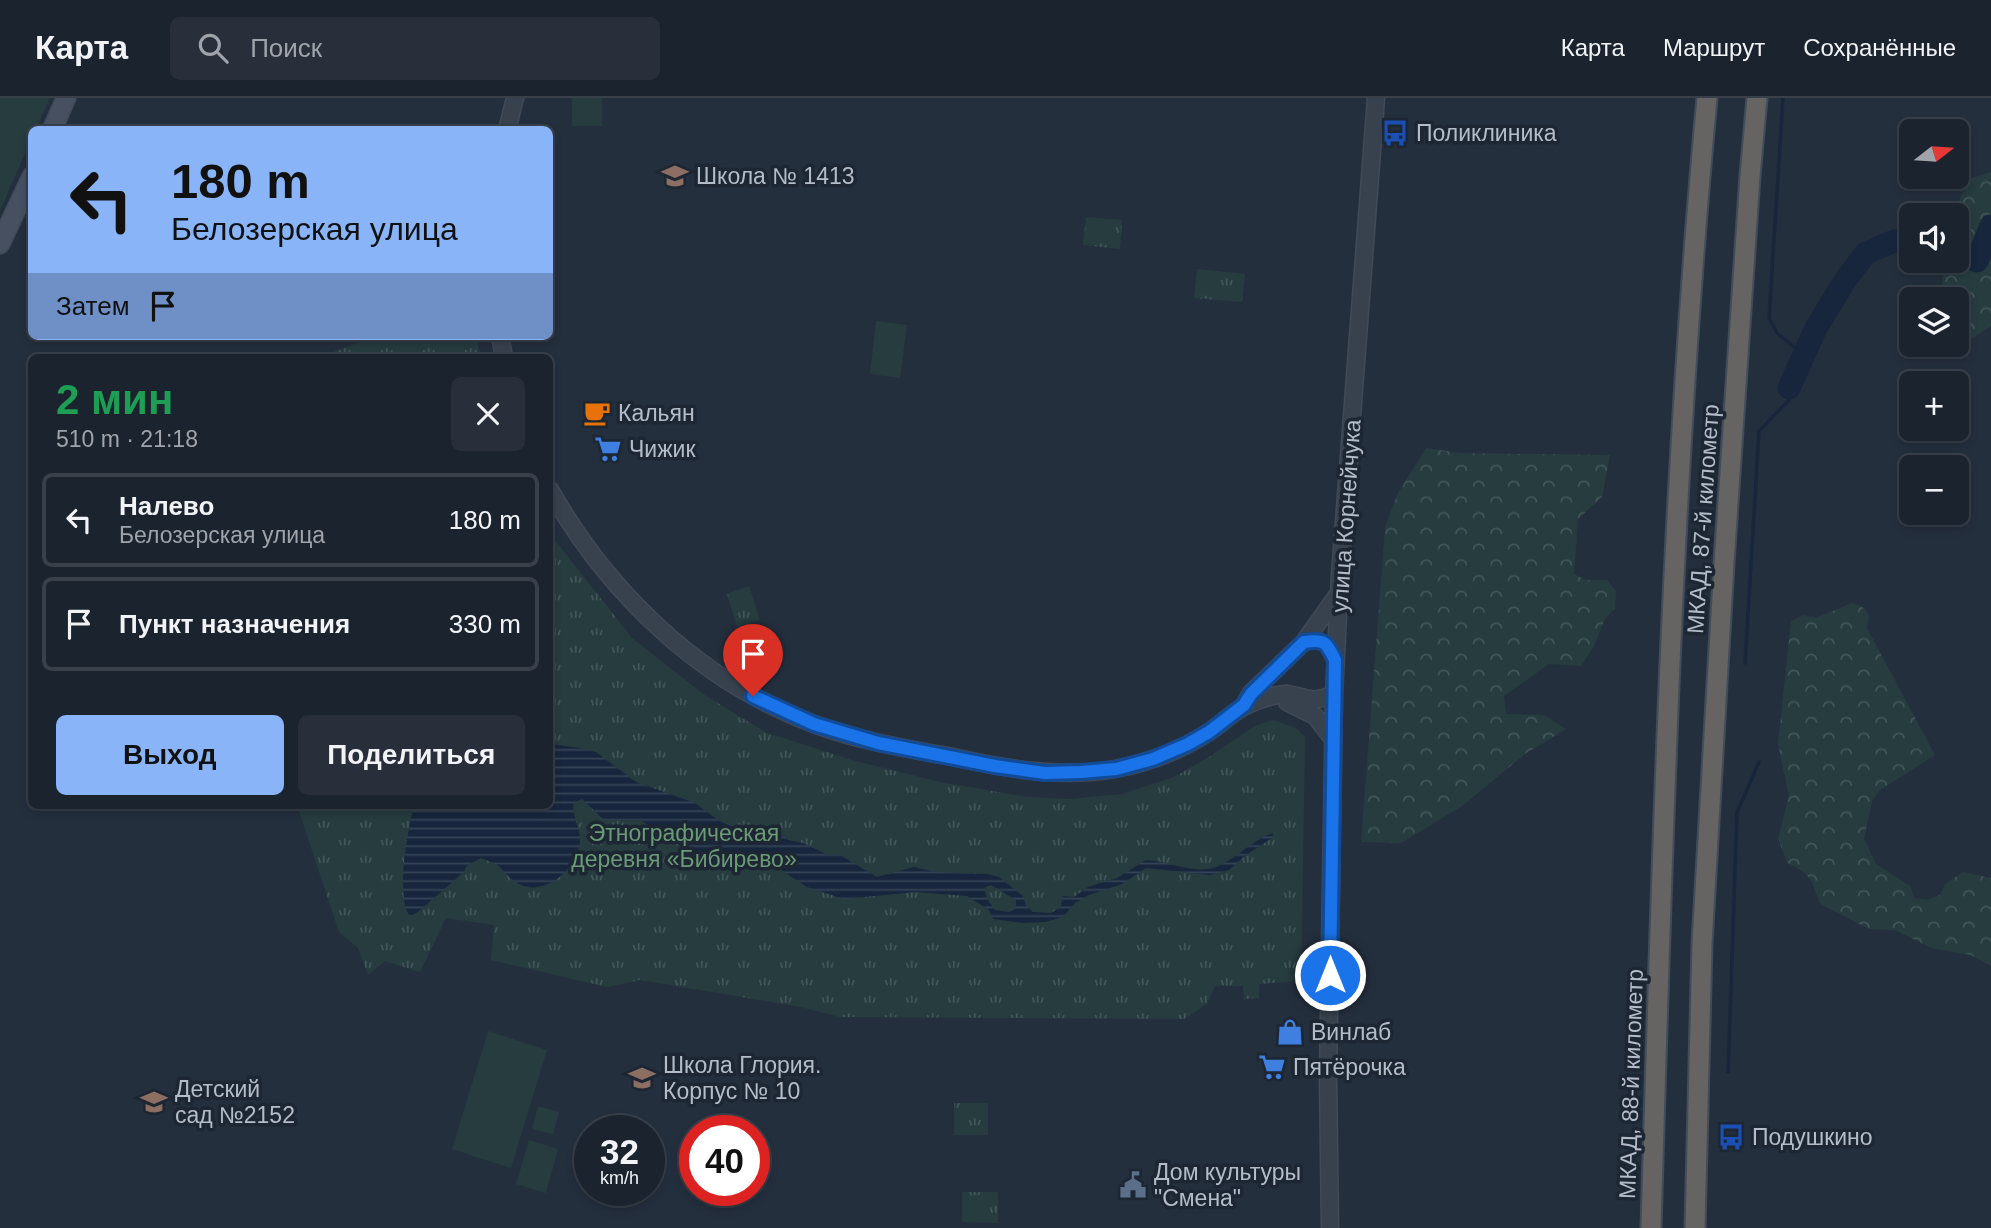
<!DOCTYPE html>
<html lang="ru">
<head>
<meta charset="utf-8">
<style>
  body { margin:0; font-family:Arial,sans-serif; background:#282f3a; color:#f1f3f6; height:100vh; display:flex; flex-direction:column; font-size:26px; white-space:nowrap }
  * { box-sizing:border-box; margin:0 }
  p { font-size:23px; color:#a0a4aa }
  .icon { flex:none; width:38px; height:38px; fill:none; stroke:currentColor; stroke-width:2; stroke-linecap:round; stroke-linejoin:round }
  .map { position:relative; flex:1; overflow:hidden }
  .side { position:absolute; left:28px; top:256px; width:525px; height:455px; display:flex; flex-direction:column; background:#1b232e; border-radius:10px; box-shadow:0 4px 10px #0003,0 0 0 2px #39404a }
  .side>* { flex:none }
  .top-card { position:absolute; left:28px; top:28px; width:525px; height:214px; border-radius:10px; box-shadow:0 4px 10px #0003,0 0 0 2px #39404a; background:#8ab4f8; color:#111; overflow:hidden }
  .needle { width:46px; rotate:73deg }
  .buttons { position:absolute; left:1899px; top:21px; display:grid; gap:14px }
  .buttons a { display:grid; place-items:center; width:70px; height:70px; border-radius:10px; background:#1b232e; box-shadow:0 4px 10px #0003,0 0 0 2px #39404a; font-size:35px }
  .speed { position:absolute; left:574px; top:1017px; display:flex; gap:14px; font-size:35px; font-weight:700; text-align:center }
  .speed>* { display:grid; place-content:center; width:91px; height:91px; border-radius:50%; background:#1b232e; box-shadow:0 4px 10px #0003,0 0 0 2px #39404a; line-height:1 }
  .speed small { font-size:18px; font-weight:400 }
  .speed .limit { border:10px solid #d22; background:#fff; color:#111 }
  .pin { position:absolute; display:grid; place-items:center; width:60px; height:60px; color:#fff; margin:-72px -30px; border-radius:50% 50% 50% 0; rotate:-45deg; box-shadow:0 0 7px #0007 }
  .pin .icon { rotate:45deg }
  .me { position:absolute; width:77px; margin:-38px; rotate:0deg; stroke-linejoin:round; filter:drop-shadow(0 0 5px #0008) }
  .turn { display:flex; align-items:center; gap:24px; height:147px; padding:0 28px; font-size:32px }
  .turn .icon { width:91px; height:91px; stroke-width:2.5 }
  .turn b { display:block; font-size:49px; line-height:60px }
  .then { display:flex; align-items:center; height:66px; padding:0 28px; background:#0003; gap:14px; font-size:26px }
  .round { display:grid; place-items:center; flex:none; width:74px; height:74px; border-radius:10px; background:#282f3a }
  .head { display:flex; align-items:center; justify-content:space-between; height:119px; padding:0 28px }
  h1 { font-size:42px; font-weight:700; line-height:52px; color:#1e9e55 }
  .cta { display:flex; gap:14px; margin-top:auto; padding:14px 28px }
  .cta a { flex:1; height:80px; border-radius:10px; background:#8ab4f8; color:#111; font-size:28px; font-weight:700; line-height:80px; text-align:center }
  .cta a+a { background:#282f3a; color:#f1f3f6 }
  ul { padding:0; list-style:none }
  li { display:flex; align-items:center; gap:21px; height:94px; margin:0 14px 10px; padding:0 14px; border:4px solid #39404a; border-radius:10px }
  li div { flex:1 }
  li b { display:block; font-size:26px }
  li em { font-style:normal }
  header { display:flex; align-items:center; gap:42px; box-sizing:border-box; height:98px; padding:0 35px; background:#1b232e; border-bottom:2px solid #39404a }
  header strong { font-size:33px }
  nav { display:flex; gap:38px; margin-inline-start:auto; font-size:24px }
  .search { width:490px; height:63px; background:#282f3a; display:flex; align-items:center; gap:18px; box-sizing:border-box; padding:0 24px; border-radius:10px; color:#a0a4aa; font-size:26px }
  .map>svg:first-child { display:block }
</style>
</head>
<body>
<header>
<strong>Карта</strong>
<div class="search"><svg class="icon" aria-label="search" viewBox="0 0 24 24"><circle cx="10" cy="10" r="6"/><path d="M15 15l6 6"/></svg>Поиск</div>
<nav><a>Карта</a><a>Маршрут</a><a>Сохранённые</a></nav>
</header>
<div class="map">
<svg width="1991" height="1130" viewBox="0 0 1991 1130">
  <defs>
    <pattern id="forest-crowns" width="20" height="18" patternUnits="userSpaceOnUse" patternTransform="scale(1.75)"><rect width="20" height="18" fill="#263c3f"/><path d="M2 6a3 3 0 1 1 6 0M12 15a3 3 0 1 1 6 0" fill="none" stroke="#435659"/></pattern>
    <pattern id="park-tufts" width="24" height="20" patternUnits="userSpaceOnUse" patternTransform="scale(1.75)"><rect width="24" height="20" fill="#263c3f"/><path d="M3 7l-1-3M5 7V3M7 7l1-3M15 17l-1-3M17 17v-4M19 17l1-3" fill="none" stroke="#435659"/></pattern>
    <pattern id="water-rules" width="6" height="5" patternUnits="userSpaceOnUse" patternTransform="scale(1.75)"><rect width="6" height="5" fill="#17263c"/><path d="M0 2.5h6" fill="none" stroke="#364457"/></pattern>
  </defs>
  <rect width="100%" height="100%" fill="#242f3e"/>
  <path fill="#263c3f" d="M0 0H50L36 31 32 32 31 42 0 113Z
    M572 0H602V28H572Z
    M876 223 907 227 900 280 870 276Z
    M488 933 547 952 511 1070 452 1051Z
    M538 1008 559 1014 553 1036 532 1031Z
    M529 1042 558 1051 546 1095 516 1086Z"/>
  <path fill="url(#forest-crowns)" d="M1991 74V228L1961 248 1957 244 1956 201H1940L1945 163H1956V117L1953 116 1969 81Z
    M1426 350 1460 355 1610 357 1602 399 1578 421 1574 476 1586 482H1607L1616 493 1615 510 1605 521 1594 548 1581 568 1549 566 1504 598 1506 616 1544 617 1566 631 1525 656 1462 708 1401 745 1361 744 1385 430 1397 397Z
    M1852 505 1864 510 1869 518 1867 530 1935 657 1880 692 1872 703 1864 741 1876 766 1910 788 1914 800 1927 802 1940 797 1945 786 1963 774 1991 780V868L1971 857 1931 850 1895 832 1869 831 1820 806C1812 783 1811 775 1787 765L1778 740 1789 698 1778 646 1791 523 1803 517 1816 520Z"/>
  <path fill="url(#park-tufts)" d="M1086 119 1122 122 1120 151 1083 147Z
    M1197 171 1245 176 1242 204 1194 200Z
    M376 238H476L480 259H320Z
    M550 436 632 540 703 596 767 635 855 663 940 684 1027 699 1070 701 1122 696 1174 679 1209 659 1255 628 1273 622 1296 630 1305 639 1301 883 1259 886V900L1244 901 1243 888H1215L1207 906 1184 921 840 919 801 909 640 882 607 889 491 862 494 827 446 820 420 874 385 863 368 877 358 850 339 834 297 707H550Z
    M749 488 760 522 737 529 727 496Z
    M954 1005H988V1037H954Z
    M962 1094H998V1125L962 1124Z"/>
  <path fill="url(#water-rules)" fill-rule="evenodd" d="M550 646 581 650 596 654 636 684 695 705 718 722 730 728 761 732 785 738 788 742 803 745 828 757H840L877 779 914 769 935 774 987 776 999 779 1023 798 1026 808 1033 814 1051 815 1061 809 1062 798 1074 799 1088 789 1117 780 1146 762C1168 763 1194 777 1216 769 1237 761 1252 742 1273 735L1272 740 1246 757 1229 772 1210 777 1146 770 1122 786 1089 797 1075 805 1063 819 1045 824 1022 825 993 821 989 812 967 798 916 794 844 801 807 789 766 762 693 764 672 739 639 722H604L582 701 574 705C571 717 581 730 580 743 578 770 545 801 517 785 508 780 504 772 497 767 492 764 486 762 481 760L466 768 464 774 419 813 410 819C395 797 408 733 414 707H550ZM991 787 1016 802V810L1009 814 995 812 987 801 984 790Z"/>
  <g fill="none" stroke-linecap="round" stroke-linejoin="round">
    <path stroke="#17263c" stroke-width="3.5" d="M1783 0 1769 220 1777 235 1804 257
      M1745 565 1759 333 1789 302V290
      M1728 974 1737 715 1759 664"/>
    <path stroke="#17263c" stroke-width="23" d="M1956 152 1977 163 1991 128
      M1789 290 1816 230 1846 181 1866 155 1894 143 1911 145"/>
    <g stroke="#414a57" stroke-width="19">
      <path id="tertiary" d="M507 32 515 0
        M500 238 504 259
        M550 392C609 496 701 584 814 626 856 642 903 650 948 658 1003 670 1059 681 1115 671 1148 665 1181 652 1209 634 1225 623 1238 609 1257 603 1266 600 1279 595 1288 596 1311 600 1309 606 1334 596
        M1287 604 1315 618 1333 641
        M1244 607 1251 595 1304 544 1339 495
        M1330 1130 1328 978 1334 596 1340 477 1376 0"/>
    </g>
    <g stroke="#414a57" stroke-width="21">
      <path id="secondary" d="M52 32 66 0
        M0 146 32 78"/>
    </g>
    <g stroke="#434c59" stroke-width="23">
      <path id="trunk" d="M1651 1130C1662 753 1672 376 1707 0
        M1695 1130 1702 845 1724 465 1750 78 1757 0"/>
    </g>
    <use href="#tertiary" stroke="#38414e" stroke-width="16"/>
    <use href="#secondary" stroke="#465061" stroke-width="18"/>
    <use href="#trunk" stroke="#656462" stroke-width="19"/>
  </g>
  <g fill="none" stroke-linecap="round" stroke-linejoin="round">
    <g stroke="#114b97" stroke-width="18">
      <path id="route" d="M753 598 814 626 878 645 995 668 1045 675 1081 674 1116 671 1153 661 1188 646 1209 634 1244 607 1251 596 1304 544C1325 541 1326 544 1335 562L1330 877"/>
    </g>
    <use href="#route" stroke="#1a73e8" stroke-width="12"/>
  </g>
  <defs>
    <g id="bus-bare" transform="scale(2.1)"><path d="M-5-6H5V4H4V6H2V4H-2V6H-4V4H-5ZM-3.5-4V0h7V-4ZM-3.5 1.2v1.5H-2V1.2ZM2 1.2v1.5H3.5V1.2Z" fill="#1a4fb4" stroke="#1d2633" stroke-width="2.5" paint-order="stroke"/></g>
    <g id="school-bare" transform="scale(2.1)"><path d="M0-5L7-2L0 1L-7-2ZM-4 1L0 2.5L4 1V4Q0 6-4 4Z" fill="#8d6e63" stroke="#1d2633" stroke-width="2.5" paint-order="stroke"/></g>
    <g id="cafe-bare" transform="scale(2.1)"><path d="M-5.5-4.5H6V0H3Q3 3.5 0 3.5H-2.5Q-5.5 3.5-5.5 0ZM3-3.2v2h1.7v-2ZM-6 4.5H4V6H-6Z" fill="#e8710a" stroke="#1d2633" stroke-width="2.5" paint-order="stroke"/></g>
    <g id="supermarket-bare" transform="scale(2.1)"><path d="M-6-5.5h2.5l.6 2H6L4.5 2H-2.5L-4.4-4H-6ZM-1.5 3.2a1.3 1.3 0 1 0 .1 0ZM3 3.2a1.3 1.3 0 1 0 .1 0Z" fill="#3f7fe0" stroke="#1d2633" stroke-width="2.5" paint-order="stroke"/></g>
    <g id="shop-bare" transform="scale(2.1)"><path d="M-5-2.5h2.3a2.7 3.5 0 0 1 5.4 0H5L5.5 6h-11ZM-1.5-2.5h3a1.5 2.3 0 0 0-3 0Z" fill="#3f7fe0" stroke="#1d2633" stroke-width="2.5" paint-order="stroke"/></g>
    <g id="civic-bare" transform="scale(2.1)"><path d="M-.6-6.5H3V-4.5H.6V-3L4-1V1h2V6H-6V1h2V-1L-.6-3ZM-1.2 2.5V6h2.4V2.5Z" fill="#5c6f8a" stroke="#1d2633" stroke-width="2.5" paint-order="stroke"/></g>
  </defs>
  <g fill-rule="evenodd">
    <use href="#bus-bare" x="1395" y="35"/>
    <use href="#school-bare" x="675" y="78"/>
    <use href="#cafe-bare" x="597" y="315"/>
    <use href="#supermarket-bare" x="608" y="351"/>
    <use href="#shop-bare" x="1290" y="934"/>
    <use href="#supermarket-bare" x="1272" y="969"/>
    <use href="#school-bare" x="642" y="980"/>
    <use href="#school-bare" x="154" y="1004"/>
    <use href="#bus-bare" x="1731" y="1039"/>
    <use href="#civic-bare" x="1133" y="1087"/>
  </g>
  <g text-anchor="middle" stroke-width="7" stroke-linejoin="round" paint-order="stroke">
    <g font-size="23" fill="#b4bcc9" stroke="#1d2633" text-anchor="start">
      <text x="1416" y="43">Поликлиника</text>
      <text x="696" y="86">Школа № 1413</text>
      <text x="618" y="323">Кальян</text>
      <text x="629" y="359">Чижик</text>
      <text x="1311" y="942">Винлаб</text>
      <text x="663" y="975">Школа Глория.<tspan x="663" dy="26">Корпус № 10</tspan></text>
      <text x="1293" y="977">Пятёрочка</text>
      <text x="175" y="999">Детский<tspan x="175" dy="26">сад №2152</tspan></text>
      <text x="1752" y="1047">Подушкино</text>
      <text x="1154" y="1082">Дом культуры<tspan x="1154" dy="26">"Смена"</tspan></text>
    </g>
    <g font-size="23" fill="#b4bcc9" stroke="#1d2633">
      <text transform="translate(1346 418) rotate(-86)" y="8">улица Корнейчука</text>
      <text transform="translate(1703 421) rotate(-86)" y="8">МКАД, 87-й километр</text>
      <text transform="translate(1631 986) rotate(-88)" y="8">МКАД, 88-й километр</text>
    </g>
    <g font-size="23" fill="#6b9a76" stroke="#1d2633">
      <text x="684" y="743">Этнографическая<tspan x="684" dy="26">деревня «Бибирево»</tspan></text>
    </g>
  </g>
</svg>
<div class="buttons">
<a><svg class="needle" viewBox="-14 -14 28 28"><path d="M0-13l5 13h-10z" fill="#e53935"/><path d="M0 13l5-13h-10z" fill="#a0a4aa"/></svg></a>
<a><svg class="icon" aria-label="sound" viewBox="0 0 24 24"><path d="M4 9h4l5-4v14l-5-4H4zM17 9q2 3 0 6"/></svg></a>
<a><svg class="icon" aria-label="layers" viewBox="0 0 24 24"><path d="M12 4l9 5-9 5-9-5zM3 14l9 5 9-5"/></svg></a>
<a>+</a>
<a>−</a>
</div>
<div class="speed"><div>32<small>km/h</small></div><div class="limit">40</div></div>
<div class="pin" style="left:753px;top:598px;background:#d93025"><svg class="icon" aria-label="arrive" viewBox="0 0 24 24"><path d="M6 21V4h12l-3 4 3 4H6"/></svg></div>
<svg class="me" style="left:1330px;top:877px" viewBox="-20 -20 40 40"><circle r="17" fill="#1a73e8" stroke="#fff" stroke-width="3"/><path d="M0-11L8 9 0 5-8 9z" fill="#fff"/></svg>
<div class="top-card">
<div class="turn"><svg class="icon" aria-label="left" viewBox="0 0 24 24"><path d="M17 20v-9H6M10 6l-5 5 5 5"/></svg><div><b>180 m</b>Белозерская улица</div></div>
<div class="then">Затем<svg class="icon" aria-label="arrive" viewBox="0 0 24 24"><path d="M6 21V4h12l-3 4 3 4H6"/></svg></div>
</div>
<section class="side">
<div class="head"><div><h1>2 мин</h1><p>510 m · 21:18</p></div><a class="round"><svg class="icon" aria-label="close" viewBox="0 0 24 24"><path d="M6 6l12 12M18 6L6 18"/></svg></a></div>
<ul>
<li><svg class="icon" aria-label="left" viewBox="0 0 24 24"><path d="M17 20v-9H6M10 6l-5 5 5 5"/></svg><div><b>Налево</b><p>Белозерская улица</p></div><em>180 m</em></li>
<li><svg class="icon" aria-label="arrive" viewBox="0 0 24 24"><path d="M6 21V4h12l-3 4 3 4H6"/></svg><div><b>Пункт назначения</b></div><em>330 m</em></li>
</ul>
<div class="cta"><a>Выход</a><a>Поделиться</a></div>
</section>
</div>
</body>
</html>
